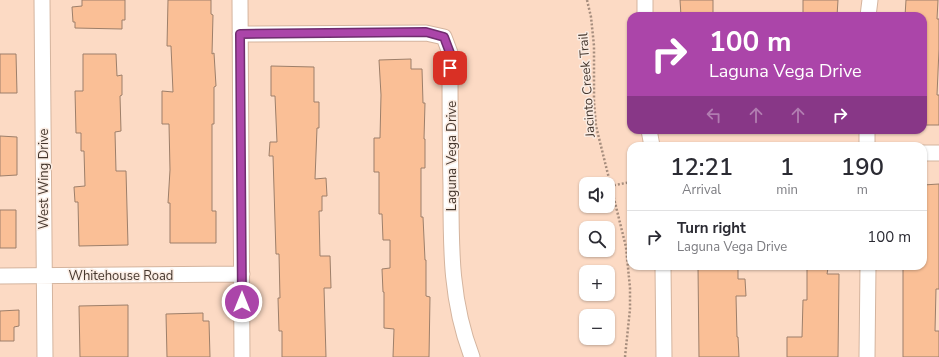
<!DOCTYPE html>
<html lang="en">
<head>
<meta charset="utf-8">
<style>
  body { margin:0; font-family:"Nunito Sans",sans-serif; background:#f2f2f3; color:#2b2b33; height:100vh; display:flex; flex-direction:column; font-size:15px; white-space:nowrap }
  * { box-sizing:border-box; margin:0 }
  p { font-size:13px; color:#7c7c81 }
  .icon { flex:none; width:22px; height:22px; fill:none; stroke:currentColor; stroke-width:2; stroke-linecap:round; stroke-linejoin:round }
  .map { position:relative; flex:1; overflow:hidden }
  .side { position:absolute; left:627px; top:142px; width:300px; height:128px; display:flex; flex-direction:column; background:#fff; border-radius:12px; box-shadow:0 1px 3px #0004 }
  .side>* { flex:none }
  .hud { position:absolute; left:627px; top:12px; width:300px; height:122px; border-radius:12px; box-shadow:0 1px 3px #0004; background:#ab45a9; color:#fff; overflow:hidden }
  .fabs { position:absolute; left:579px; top:177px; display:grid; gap:8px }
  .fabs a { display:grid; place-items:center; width:36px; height:36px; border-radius:8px; background:#fff; box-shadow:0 1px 3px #0004; font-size:20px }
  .pin { position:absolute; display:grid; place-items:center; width:34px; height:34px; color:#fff; margin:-17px; border-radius:8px; box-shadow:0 2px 6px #0006 }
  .me { position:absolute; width:44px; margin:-22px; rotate:0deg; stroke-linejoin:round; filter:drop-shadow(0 0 3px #0008) }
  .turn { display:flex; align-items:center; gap:14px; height:84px; padding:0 16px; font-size:18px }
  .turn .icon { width:52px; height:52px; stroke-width:2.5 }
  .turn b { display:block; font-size:28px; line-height:34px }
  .lanes { display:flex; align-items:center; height:38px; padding:0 16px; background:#0003; justify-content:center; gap:20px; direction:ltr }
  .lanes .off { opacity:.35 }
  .eta { display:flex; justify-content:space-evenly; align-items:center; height:68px; text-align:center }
  .eta b { font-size:24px; font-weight:600; line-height:28px }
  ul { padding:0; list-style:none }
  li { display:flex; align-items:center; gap:12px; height:52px; padding:0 16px; border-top:1px solid #e1e1e2 }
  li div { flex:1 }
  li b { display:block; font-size:15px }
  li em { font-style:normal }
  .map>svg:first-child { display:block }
</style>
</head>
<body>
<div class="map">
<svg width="939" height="357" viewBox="0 0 939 357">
  <rect width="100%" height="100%" fill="#fcdac4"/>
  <path fill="#fabf96" stroke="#9d7f6a" d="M82 0H125V20H122V29L75 28V22H73L72 7 82 6Z
    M168 0H211V14L213 15 212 54 214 53 216 86 214 87V124H212V211H216V243H170V203H168L170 170 169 124H162V91L173 92 171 46H167Z
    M680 0H713V16H681Z
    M803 0H838L837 16 803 15Z
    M906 0H938L937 19H939V49L937 95H939V125H923V16H905Z
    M0 54H16L17 93H0Z
    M83 54H116L117 76 122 75V95L120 96 121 131 115 132 116 171H126L128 245 79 246 78 202H75L74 187 85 186 84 151H81V133H76L75 91H83Z
    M411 59V69H422L423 103H425L424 139H425V168H421V217H423L425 260H426V296L430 297 429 357H393L394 329 384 328V292H383L382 269 390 268V240H383L382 214H379V172H374V138H380L381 95 379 60Z
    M271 66 314 67V102H319V128H317L315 179 326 178 327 196H322V211H319L320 256H330L331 288H324L326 357H282V331H279L278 298H280L279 254H276L273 156H269L270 142H277L275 96H271Z
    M0 136 17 137V175L0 176Z
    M939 184V289H936L935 331H939V357H903V266H923V185Z
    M0 210H16V248H0Z
    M738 266V279H745L746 296H736L737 337H738L739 357H699L698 267Z
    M807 268H828L827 274H839L838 357H787V337H802L803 300H807Z
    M128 305V357H80L79 306Z
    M19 310V326L14 327V341H0V311Z
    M203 313V321H209L210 357H167L166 314Z"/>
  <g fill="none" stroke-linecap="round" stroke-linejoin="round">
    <g stroke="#d4b49e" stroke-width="17">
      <path id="street" d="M42 0 45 357
        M240 0 242 357
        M645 0V16
        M868 16 870 0
        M240 34 426 33 444 37 450 53C450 98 450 142 451 187 451 246 450 300 472 357
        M649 130 652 146
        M867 130V146
        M923 153H939
        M663 266 664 357
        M0 276 242 274
        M867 357 868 266"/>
    </g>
    <path stroke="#a68d7d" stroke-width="2.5" stroke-dasharray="2 2" stroke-linecap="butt" d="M587 0 591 17 594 46V102L596 126 626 247 630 288V309L625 357
      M610 186 631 182"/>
    <use href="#street" stroke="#fff" stroke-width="15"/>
  </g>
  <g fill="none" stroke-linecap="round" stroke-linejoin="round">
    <g stroke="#6f2d6e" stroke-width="10">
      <path id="route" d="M242 302 240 34 426 32 444 37 450 53V68"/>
    </g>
    <use href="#route" stroke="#ab45a9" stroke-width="7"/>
  </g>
  <g text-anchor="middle" stroke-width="3" stroke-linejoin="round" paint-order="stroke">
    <g font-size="13" fill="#45372e" stroke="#faece3">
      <text transform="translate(586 85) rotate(-94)" y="5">Jacinto Creek Trail</text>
      <text transform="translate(451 156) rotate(-90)" y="5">Laguna Vega Drive</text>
      <text transform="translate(43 179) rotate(-90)" y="5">West Wing Drive</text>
      <text x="121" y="280">Whitehouse Road</text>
    </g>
  </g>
</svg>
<div class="fabs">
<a><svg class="icon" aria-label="sound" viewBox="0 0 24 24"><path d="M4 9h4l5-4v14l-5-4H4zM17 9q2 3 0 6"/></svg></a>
<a><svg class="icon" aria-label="search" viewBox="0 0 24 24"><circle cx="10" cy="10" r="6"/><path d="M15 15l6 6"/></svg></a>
<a>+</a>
<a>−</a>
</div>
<div class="pin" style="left:450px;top:68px;background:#d93025"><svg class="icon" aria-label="arrive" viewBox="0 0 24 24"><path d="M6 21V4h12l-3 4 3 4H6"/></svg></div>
<svg class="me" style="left:242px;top:302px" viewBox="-20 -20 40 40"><circle r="17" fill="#ab45a9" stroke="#fff" stroke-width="3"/><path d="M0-11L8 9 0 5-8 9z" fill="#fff"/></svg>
<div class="hud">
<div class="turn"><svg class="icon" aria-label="right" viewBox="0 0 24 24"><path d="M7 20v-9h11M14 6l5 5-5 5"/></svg><div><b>100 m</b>Laguna Vega Drive</div></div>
<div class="lanes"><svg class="icon off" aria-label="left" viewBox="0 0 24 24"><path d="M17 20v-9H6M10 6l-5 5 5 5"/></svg><svg class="icon off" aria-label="ahead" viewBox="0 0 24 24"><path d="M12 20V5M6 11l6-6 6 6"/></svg><svg class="icon off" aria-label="ahead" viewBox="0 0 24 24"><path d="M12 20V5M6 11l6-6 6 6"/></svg><svg class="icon" aria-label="right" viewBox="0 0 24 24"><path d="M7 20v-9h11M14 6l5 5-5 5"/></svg></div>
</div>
<section class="side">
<div class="eta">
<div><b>12:21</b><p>Arrival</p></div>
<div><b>1</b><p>min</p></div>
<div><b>190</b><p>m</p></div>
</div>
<ul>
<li><svg class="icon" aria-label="right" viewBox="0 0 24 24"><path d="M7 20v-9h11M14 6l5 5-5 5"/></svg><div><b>Turn right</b><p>Laguna Vega Drive</p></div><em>100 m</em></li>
</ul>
</section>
</div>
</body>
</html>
